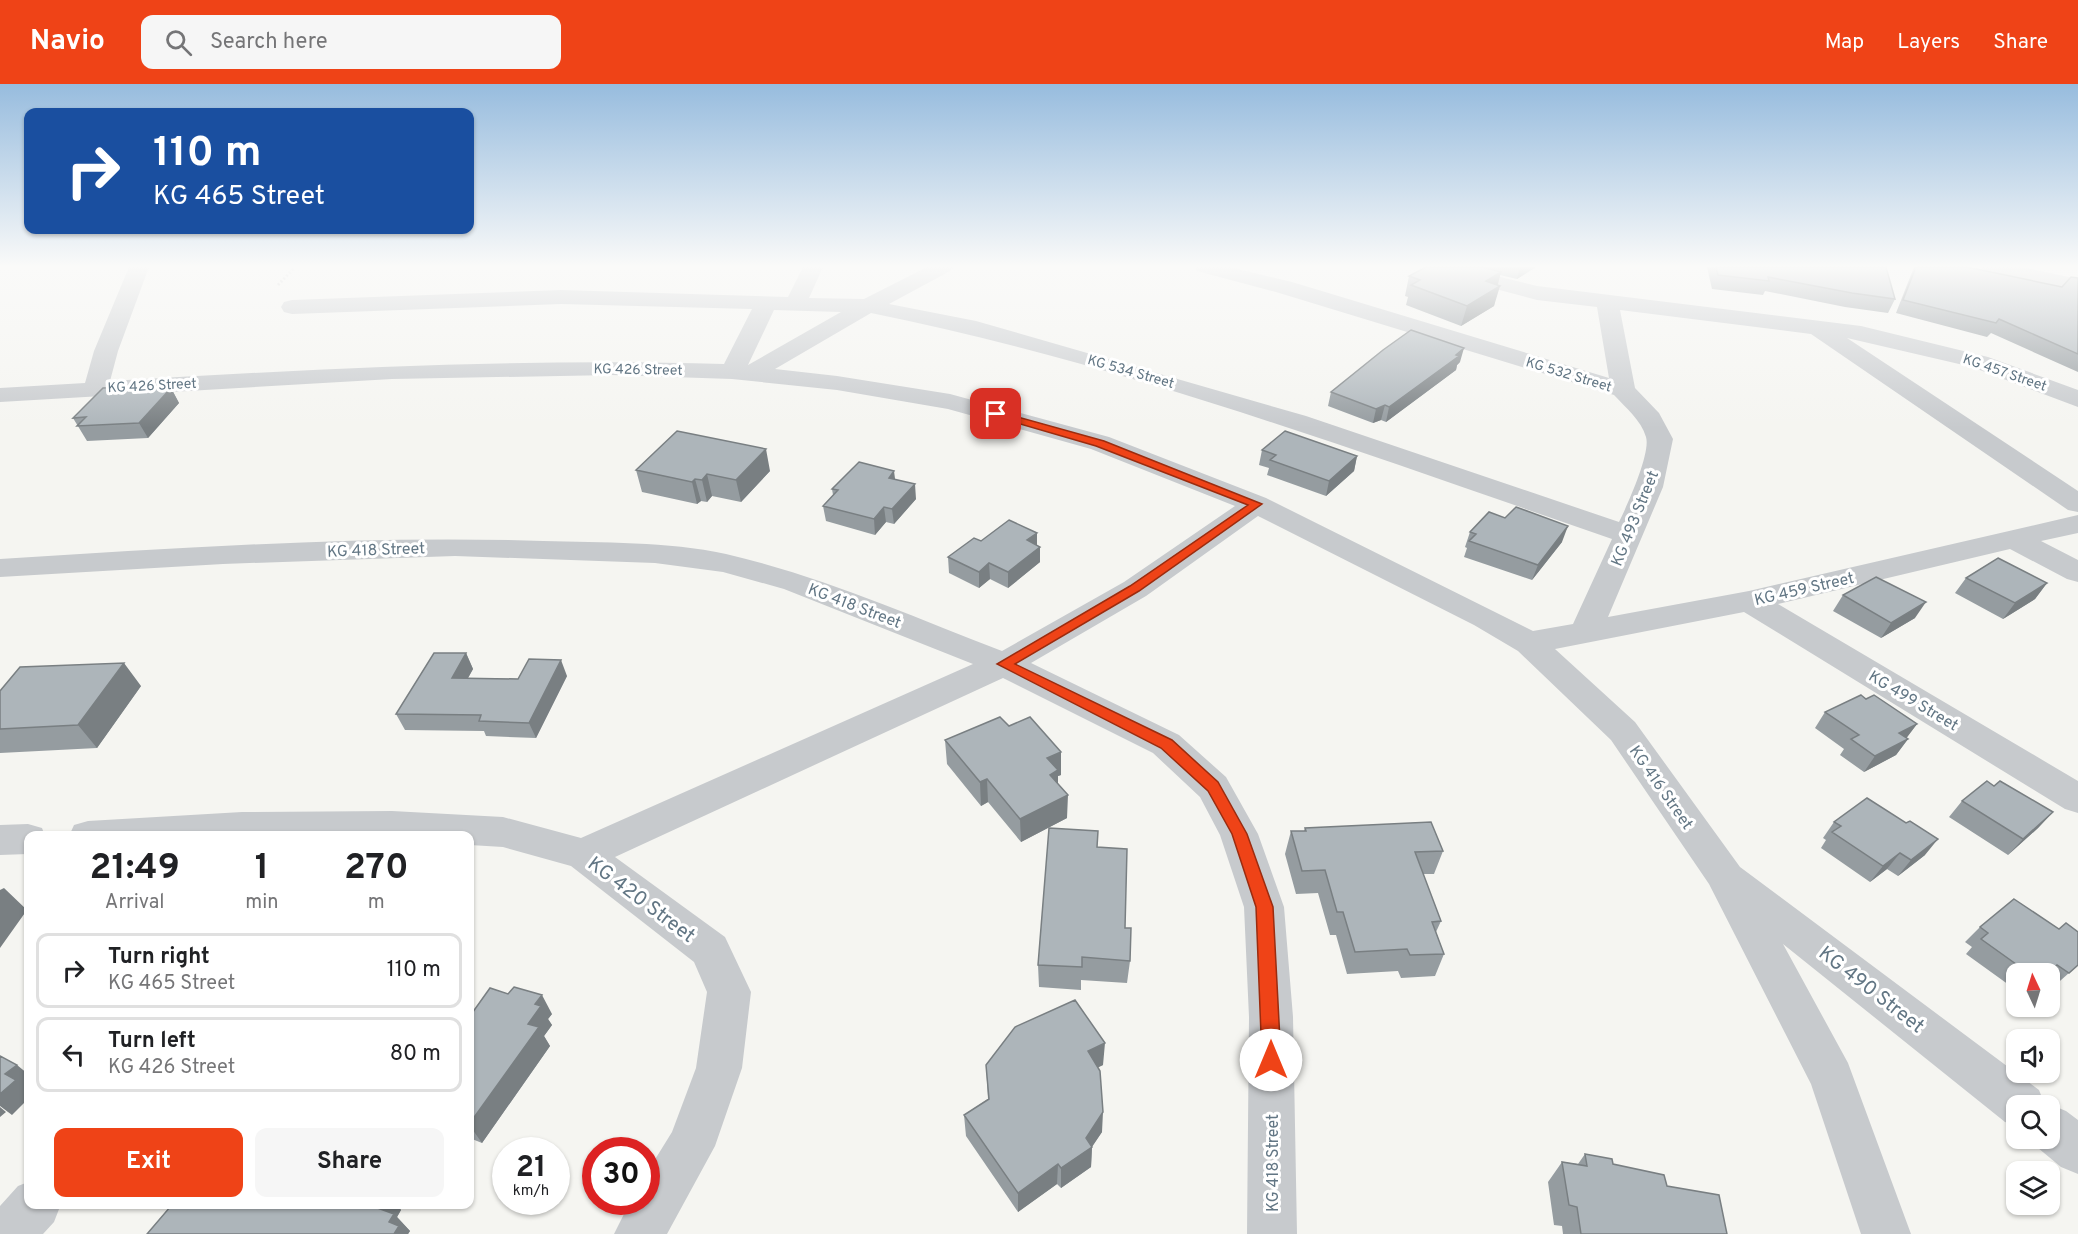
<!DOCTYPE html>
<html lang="en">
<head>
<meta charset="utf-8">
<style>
  body { margin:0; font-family:Overpass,sans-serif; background:#f6f6f6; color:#202124; height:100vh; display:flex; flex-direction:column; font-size:22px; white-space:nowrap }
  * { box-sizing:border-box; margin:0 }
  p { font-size:20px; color:#757577 }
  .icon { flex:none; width:33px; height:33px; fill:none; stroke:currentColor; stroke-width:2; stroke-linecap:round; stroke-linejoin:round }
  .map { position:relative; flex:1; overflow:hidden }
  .drawer { position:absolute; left:24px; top:747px; width:450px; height:378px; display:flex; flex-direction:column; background:#fff; border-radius:12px; box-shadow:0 2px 4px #0004 }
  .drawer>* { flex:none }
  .guide { position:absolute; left:24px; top:24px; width:450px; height:126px; border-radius:12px; box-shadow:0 2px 4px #0004; background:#1a4fa0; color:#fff; overflow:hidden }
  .needle { width:39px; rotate:356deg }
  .buttons { position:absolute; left:2006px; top:879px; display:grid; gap:12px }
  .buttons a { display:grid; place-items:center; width:54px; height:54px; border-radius:12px; background:#fff; box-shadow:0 2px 4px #0004; font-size:30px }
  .speed { position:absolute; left:492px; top:1053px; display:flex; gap:12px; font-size:30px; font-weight:700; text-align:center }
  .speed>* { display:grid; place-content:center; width:78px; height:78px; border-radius:50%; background:#fff; box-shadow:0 2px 4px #0004; line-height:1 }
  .speed small { font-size:15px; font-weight:400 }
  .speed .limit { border:9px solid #d22; background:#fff; color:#111 }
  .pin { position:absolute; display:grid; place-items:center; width:51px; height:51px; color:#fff; margin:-26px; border-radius:12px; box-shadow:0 3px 9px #0006 }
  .me { position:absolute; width:66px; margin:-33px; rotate:0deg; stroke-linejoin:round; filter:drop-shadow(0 0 4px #0008) }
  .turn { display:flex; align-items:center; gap:21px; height:126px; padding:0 30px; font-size:27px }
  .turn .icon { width:78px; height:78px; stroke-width:2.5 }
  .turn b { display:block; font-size:42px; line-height:51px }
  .eta { display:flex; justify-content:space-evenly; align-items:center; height:102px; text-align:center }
  .eta b { font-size:36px; font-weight:700; line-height:42px }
  .button { display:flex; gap:12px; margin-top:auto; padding:12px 30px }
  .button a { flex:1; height:69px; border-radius:12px; background:#ef4317; color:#fff; font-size:24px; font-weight:700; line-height:69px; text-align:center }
  .button a+a { background:#f6f6f6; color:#202124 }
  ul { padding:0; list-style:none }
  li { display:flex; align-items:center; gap:18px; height:75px; margin:0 12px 9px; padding:0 18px; border:3px solid #e0e0e0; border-radius:12px }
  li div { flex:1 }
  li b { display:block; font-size:22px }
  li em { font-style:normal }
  header { display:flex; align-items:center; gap:36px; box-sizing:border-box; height:84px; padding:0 30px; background:#ef4317; color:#fff }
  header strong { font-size:28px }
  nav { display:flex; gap:33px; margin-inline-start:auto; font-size:21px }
  .search { width:420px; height:54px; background:#f6f6f6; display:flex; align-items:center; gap:15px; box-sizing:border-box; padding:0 21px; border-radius:12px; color:#757577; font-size:22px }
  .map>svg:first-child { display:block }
</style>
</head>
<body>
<header>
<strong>Navio</strong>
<div class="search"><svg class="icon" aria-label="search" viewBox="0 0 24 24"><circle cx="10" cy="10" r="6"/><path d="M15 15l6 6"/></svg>Search here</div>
<nav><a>Map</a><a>Layers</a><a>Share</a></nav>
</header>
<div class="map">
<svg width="2078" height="1150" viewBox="0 0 2078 1150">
  <rect width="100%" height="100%" fill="#f5f5f1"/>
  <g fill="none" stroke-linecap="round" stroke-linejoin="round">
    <path stroke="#bec0c2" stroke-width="3" stroke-dasharray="2 2" stroke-linecap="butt" d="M278 201 295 183"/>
    <path fill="#c7cacd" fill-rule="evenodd" d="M129 183H149L118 267 110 297C315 285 519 274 724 280L752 225 561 220 292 230 284 228 281 223 284 218 292 216 561 206 788 213 803 183H823L809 214 864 215 927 183H953L950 187 889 220 976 237 1306 332 1619 438C1627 422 1651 369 1646 353 1641 336 1626 324 1614 311L1276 208 1197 187 1194 183H1229L1292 198 1609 294 1597 223 1537 216 1428 187 1425 183H1459L1537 202 1861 242 1988 273 2078 306V323L1972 283 1847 254 2078 407V428L2068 426 1811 250 1620 226 1635 304 1659 329 1673 355 1663 403 1608 533 1749 507 2078 431V449L2041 457 2078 476V498L2067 495 2010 465 1778 520 2078 697V729L2065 725 1744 528 1555 565 1635 638 1740 783 2039 1006 2045 1021 2049 1020 2066 1027 2078 1036V1090L2061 1083 2032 1059 2030 1054H2049V1022H2016V1042L2005 1038 1783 860 1848 979 1911 1150H1861L1811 1000 1709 800 1611 656 1518 567 1474 541 1258 432 1146 512 1031 579 1179 651 1226 693 1258 750 1284 823 1293 933 1297 1150H1247L1249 933 1244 823 1220 751 1200 713 1153 669 1003 594 615 773 725 853 751 908 742 984 715 1062 667 1150H614L630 1118H646V1090L672 1048 696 984 707 908 694 878 571 782 503 763 470 761V752H69L74 741 88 737 242 728 392 727 503 733 581 754 973 580 784 505 723 488 655 479 455 472 223 480 0 493V475C181 464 362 451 543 457 603 459 667 457 726 470 821 492 911 532 1002 567L1124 498 1235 422 1091 365 948 325 837 306 732 295 612 291 392 295 0 318V304L85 299 94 267ZM774 226 841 228 748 281ZM871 229C1123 280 1369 371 1612 455L1573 540 1533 547 1266 414 1109 353 950 310 837 292 775 285Z
      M1981 183H2021L2078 195V207L1984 187Z
      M28 740 42 744 45 752H28V770L0 771V741Z
      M28 1098V1120H61L54 1138 43 1150H0V1122L18 1102Z"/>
  </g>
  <path fill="#959ca0" d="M1426 183H1536L1517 195 1500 191 1497 201 1494 222 1461 242 1406 221 1408 213 1405 212 1409 192Z
    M1707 183H1886L1895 215 1888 229 1845 223 1765 207 1763 211 1712 205Z
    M1914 183H1967L2062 203 2078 194V288L1991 249 1987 253 1896 229Z
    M1460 278 1457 281 1456 286 1386 338 1381 336 1373 339 1328 322 1331 308Z
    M171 304 179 319 148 354 87 357 73 334 152 305Z
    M1262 366 1357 372 1354 387 1326 412 1267 391 1269 384 1259 381Z
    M636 386 770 387 741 418 712 412 707 418 701 417 697 420 642 408Z
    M895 395 916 415 894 440 886 438 875 451 826 437 823 422 833 411 832 405Z
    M1470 448 1562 458 1532 496 1464 473 1467 464 1465 463Z
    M1037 449V461L1040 463V478L1008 504 990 495 979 504 949 489 948 473 981 457Z
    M1966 494 2047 499 2035 515 2003 535 1955 509Z
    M1843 511 1915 534 1881 554 1833 527Z
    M466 569 473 585 468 594 518 595 567 592 536 654 486 652 484 647 405 646 396 630Z
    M141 602 97 664 0 669V607Z
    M1866 615 1917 640 1906 654 1908 655 1896 671 1864 688 1840 671 1844 665 1815 644 1825 628Z
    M1009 642 1061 691 1058 692V700L1067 734 1021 758 988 718 981 722 947 680 945 656Z
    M1994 702 2053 728 2038 744 2008 771 1949 733 1962 717Z
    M1834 738 1925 771 1898 792 1887 785 1870 798 1821 764 1826 756 1823 754Z
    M1305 744 1443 767 1434 790H1423L1441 837 1436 848 1444 870 1435 892 1401 894 1398 887 1347 890 1336 851H1330L1318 809 1296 810 1285 770 1291 747H1304Z
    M1097 763 1125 844 1130 877 1127 899 1081 896V906L1039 903 1038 881Z
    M1980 843 2078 881 2052 904 2049 902V890H2016V906L1966 870 1972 863 1965 858Z
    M552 930 548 935 552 941 544 952 550 962 482 1059 472 1055 470 1059V932Z
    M986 981H1103L1098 983 1102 1048 1092 1062 1091 1083 1061 1104 1057 1100 1018 1128 966 1052 964 1031 988 1015Z
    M1585 1070 1667 1102 1727 1150H1563L1562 1142 1554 1141 1548 1098 1562 1078 1578 1080Z
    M161 1120H396L401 1126 397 1133 410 1147 408 1150H147L168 1125Z"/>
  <path fill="#797f82" d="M1520 183H1536L1517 195Z
    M1501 188 1497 204 1500 202 1494 222 1461 242 1467 222 1486 197Z
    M1464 264 1460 278 1457 281 1456 286 1386 338 1389 323Z
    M171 304 179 319 148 354 139 339Z
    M1385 321 1381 336 1373 339 1376 325Z
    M766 365 770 387 741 418 736 396Z
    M1357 372 1354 387 1326 412 1329 397Z
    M894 387 896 402 889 394Z
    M707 390 712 412 707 418 702 396Z
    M695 395 701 417 697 420 692 398Z
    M915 400 916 415 894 440 892 425Z
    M884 423 886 438 875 451 874 435Z
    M1568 442 1562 458 1532 496 1538 481Z
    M1037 449V464L1027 456Z
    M1040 463V478L1008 504V488Z
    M989 479 990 495 979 504V488Z
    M2047 499 2035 515 2003 535 2015 519Z
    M1926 518 1915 534 1881 554 1891 539Z
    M466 569 473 585 459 610 452 594Z
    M561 576 567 592 536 654 529 639Z
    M124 579 141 602 97 664 78 641Z
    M1917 640 1905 656 1899 649Z
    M1908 655 1896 671 1864 688 1875 672Z
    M1061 668V691L1058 692V710L1050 714 1047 674Z
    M987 695 988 718 981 722 980 698Z
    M1068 711 1067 734 1021 758 1020 735Z
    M2053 728 2038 744 2008 771 2023 755Z
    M1938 755 1925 771 1898 792 1911 776Z
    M1900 769 1887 785 1870 798 1883 782Z
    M4 804 27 826 0 864V806Z
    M542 911 552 930 548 935 552 941 544 952 550 962 482 1059 470 1042V1039L528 940 535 920Z
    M1105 959 1103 981 1087 989 1088 967Z
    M17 981 28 990V1001L25 1003 28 1006V1015L12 1031 0 1022V1010L5 990Z
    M0 1023 6 1028 0 1033Z
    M1103 1028 1102 1048 1092 1063 1091 1083 1061 1104V1084L1086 1054Z
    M1058 1080 1057 1100 1018 1128V1109Z
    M377 1120H396L401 1126 397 1133 410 1147 408 1150H394L375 1123Z"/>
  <path fill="#adb5ba" stroke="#797f82" stroke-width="1.5" d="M1426 183H1483L1501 188 1486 197 1500 202 1467 222 1411 201 1420 196 1409 192Z
    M1716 183H1886L1895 215 1852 209 1768 193 1769 197 1718 191Z
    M1916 183H1967L2062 203 2071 193 2078 194V270L1999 235 1996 239 1903 216Z
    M1411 246 1464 264 1456 271 1459 272 1389 323 1385 321 1376 325 1331 308 1383 266Z
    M150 302 147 305 171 304 139 339 77 342 86 333 73 334 103 304Z
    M677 347 766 365 736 396 707 390 702 396 695 395 692 398 636 386Z
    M1285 347 1357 372 1329 397 1270 376 1276 371 1262 366Z
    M859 378 894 387 889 394 915 400 892 425 884 423 874 435 823 422 838 406 832 405Z
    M1516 423 1568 442 1538 481 1469 457 1476 450 1470 448 1489 428 1505 434Z
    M1009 436 1037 449 1027 456 1040 463 1008 488 989 479 979 488 948 473 974 454 981 457Z
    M1998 474 2047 499 2015 519 1966 494Z
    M1876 493 1926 518 1891 539 1843 511Z
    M434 569H466L452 594 518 595 529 575 561 576 529 639 479 637 481 631 396 630Z
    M124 579 78 641 0 645V607L20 583Z
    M1861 611 1866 615 1874 611 1917 640 1899 649 1908 655 1875 672 1851 655 1859 651 1825 628Z
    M1000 633 1009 642 1030 633 1061 668 1047 674 1058 686 1050 691 1068 711 1020 735 987 695 980 698 945 656Z
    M1987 697 1994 702 2000 697 2053 728 2023 755 1962 717Z
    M1867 714 1906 739 1910 737 1938 755 1911 776 1900 769 1883 782 1832 748 1841 742 1834 738Z
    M1431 738 1443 767 1415 768 1441 837 1432 838 1444 870 1410 871 1407 865 1355 868 1343 828H1337L1325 786 1302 787 1291 747H1306L1305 744Z
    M1049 744 1098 747 1097 763 1127 765 1125 844H1131L1130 877 1082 873V883L1038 881Z
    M2014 815 2059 845 2066 839 2078 848V881L2069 889 2057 881 2047 890H2030L1981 855 1988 849 1980 843Z
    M514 903 542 911 535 920 541 922 528 940 539 943 470 1039V932L490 904 508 910Z
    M1075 916 1105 959 1088 967 1100 987 1103 1028 1086 1054 1092 1063 1061 1084 1058 1080 1018 1109 964 1031 989 1015 986 981 1015 943Z
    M0 972 17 981 5 990 16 996 0 1010Z
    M1585 1070 1612 1075 1613 1080 1664 1091 1667 1102 1719 1111 1727 1150H1581L1577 1123 1569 1121 1562 1078 1587 1082Z
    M168 1120H377L375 1123 394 1130 389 1138 399 1142 394 1150H147L171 1122Z"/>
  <linearGradient id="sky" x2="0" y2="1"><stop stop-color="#97bcde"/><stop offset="0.53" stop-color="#fafaf9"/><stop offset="1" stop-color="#fafaf9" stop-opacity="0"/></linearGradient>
  <rect width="2078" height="344" fill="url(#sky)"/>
  <path fill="#ef4317" stroke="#9b2c0f" stroke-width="1.5" d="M996 327 1104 357 1262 420 1139 507 1015 580 1172 656 1218 698 1247 750 1273 823 1281 976 1278 983 1271 985 1265 983 1262 976 1256 823 1232 750 1208 707 1161 664 997 580 1130 502 1248 421 1096 362 993 332 991 330Z"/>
  <g text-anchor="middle" stroke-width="6" stroke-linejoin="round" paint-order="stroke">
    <g font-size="14" fill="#627684" stroke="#fff">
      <text transform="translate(638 285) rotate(1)" y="5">KG 426 Street</text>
      <text transform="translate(1131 287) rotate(16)" y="5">KG 534 Street</text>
      <text transform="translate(2005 288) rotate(19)" y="5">KG 457 Street</text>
      <text transform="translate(1569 290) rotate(17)" y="5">KG 532 Street</text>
      <text transform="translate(152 301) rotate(-3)" y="5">KG 426 Street</text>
    </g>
    <g font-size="16" fill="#627684" stroke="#fff">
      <text transform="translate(1634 434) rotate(-68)" y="6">KG 493 Street</text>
      <text transform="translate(376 465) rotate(-2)" y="6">KG 418 Street</text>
      <text transform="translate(1804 504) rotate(-13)" y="6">KG 459 Street</text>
      <text transform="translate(855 521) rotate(21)" y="6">KG 418 Street</text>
      <text transform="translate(1914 616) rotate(31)" y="6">KG 499 Street</text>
      <text transform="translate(1662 703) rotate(55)" y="6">KG 416 Street</text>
      <text transform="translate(1272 1079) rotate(-90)" y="6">KG 418 Street</text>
    </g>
    <g font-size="20" fill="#627684" stroke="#fff">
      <text transform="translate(642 815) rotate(37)" y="7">KG 420 Street</text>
      <text transform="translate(1872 905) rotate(38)" y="7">KG 490 Street</text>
    </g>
  </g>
</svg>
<div class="buttons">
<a><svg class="needle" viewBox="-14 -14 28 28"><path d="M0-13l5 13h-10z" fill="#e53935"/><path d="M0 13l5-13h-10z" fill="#757577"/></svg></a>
<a><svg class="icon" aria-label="sound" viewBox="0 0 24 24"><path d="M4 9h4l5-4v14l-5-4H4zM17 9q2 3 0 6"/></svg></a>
<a><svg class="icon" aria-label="search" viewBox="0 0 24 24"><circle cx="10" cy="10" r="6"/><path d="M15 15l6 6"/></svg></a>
<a><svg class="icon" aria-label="layers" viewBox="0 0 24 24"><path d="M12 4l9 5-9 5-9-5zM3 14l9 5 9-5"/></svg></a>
</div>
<div class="speed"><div>21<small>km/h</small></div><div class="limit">30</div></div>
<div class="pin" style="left:996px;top:330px;background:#d93025"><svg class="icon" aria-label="arrive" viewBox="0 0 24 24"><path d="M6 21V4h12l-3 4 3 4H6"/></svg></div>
<svg class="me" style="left:1271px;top:976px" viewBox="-20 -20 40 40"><circle r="19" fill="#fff"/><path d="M0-13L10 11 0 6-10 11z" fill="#ef4317"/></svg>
<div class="guide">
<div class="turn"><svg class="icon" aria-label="right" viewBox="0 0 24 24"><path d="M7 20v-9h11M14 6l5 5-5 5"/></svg><div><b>110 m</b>KG 465 Street</div></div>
</div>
<section class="drawer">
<div class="eta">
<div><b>21:49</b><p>Arrival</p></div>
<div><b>1</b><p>min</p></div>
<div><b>270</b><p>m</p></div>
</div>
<ul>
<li><svg class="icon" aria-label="right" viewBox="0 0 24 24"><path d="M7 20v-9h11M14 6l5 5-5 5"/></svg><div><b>Turn right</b><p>KG 465 Street</p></div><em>110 m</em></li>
<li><svg class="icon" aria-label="left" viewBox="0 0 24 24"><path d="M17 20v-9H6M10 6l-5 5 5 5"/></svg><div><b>Turn left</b><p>KG 426 Street</p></div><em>80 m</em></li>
</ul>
<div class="button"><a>Exit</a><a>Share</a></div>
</section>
</div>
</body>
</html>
